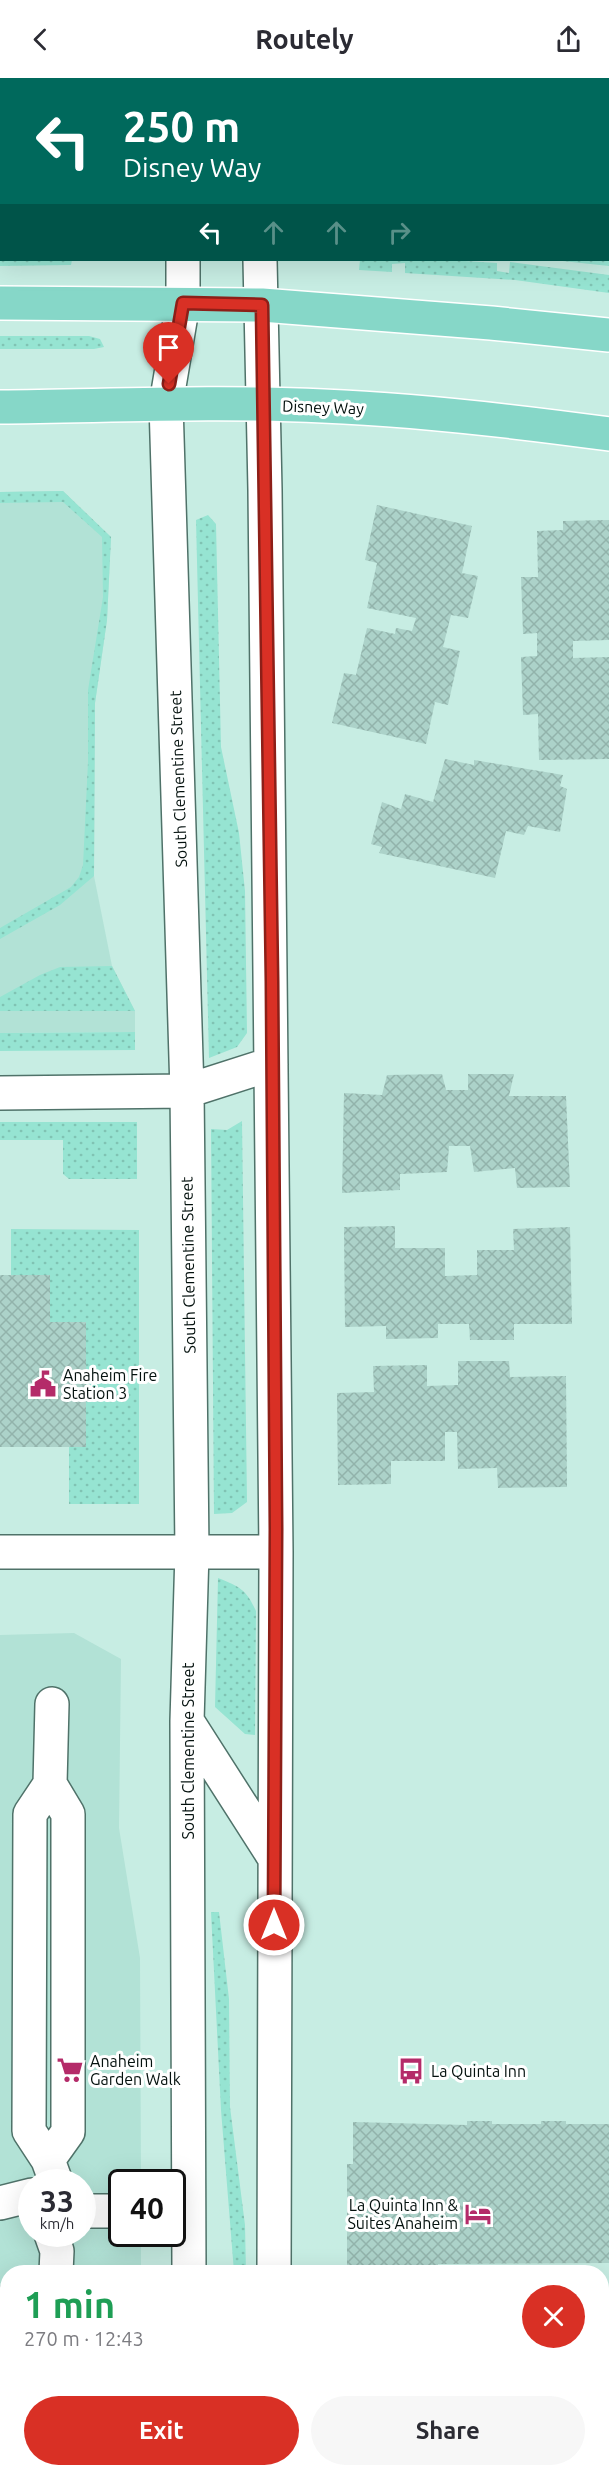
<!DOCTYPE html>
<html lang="en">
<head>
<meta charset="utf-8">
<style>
  body { margin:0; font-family:Ubuntu,sans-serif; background:#f7f7f7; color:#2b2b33; height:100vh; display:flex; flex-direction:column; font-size:22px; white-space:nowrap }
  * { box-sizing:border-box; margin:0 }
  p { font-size:20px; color:#7c7c81 }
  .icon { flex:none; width:33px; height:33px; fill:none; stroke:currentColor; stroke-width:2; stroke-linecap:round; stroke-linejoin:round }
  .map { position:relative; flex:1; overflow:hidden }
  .panel { position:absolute; left:0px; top:2187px; width:609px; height:212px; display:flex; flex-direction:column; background:#fff; border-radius:24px 24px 0 0; box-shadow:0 6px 24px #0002 }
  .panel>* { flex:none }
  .hud { position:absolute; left:0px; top:0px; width:609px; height:183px; box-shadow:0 6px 24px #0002; background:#00695c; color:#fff; overflow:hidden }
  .speed { position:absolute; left:18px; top:2091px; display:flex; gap:12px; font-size:30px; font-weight:700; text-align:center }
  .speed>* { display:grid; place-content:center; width:78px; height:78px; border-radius:50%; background:#fff; box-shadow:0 6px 24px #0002; line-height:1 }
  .speed small { font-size:15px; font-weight:400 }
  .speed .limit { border:3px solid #111; border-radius:9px; background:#fff; color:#111 }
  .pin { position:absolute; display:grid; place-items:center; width:51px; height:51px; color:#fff; margin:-62px -26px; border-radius:50% 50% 50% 0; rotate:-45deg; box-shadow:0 0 6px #0007 }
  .pin .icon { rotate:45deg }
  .me { position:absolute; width:66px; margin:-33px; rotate:0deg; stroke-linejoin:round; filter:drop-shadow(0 0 4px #0008) }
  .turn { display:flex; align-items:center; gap:21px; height:126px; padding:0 24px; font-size:27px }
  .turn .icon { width:78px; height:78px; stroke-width:2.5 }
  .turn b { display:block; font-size:42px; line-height:51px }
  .lanes { display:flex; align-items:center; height:57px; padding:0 24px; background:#0003; justify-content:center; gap:30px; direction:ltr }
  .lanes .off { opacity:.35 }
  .round { display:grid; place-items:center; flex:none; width:63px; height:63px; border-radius:32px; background:#f7f7f7 }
  .summary { display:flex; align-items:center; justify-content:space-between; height:102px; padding:0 24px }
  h1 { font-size:36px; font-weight:600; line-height:45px; color:#1e9e55 }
  .primary-button { display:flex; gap:12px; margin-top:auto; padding:12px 24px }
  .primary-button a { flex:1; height:69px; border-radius:36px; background:#d93025; color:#fff; font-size:24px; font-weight:600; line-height:69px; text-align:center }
  .primary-button a+a { background:#f7f7f7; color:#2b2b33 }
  header { display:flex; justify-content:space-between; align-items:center; height:78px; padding:0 24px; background:#fff; font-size:27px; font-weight:600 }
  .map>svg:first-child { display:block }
</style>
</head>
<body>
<header><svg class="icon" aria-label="back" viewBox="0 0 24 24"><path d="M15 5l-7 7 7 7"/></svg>Routely<svg class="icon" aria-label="share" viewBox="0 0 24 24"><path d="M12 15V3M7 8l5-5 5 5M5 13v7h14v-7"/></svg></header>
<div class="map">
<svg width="609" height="2398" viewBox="0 0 609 2398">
  <defs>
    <pattern id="grass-dots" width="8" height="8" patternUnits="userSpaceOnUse" patternTransform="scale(1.5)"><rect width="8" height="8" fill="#96e4d2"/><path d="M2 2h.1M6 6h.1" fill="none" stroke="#80c3b3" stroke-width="1.8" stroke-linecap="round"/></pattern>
    <pattern id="building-cross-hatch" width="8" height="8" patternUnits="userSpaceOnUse" patternTransform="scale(1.5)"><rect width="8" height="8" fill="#acd2c9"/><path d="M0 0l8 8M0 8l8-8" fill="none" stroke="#92b3ab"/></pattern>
  </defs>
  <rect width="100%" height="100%" fill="#c7ede3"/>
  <path fill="#b2e2d6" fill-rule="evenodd" d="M63 413 111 459 107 542 95 625 94 798 112 888 135 933V954L0 955V414Z
    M74 1555 121 1581 119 1750 140 1880 141 2104H122V2156H141V2194H8V2391H142V2398H0V1557ZM32 2104H82V2156H32Z"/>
  <path fill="url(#grass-dots)" d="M309 0H609V188L553 182H608V2Z
    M0 172 2 182H72L71 187 0 188Z
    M360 182H449L497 185V193L509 195 510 184 609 197V215L515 202 405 195V185L392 186V194L359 192Z
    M0 258H89L100 261 104 269 94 271H0Z
    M63 413 111 459 107 542 95 625 94 798 60 827 0 861V850L71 809 79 799 83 787 88 684V612L103 519 102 459 63 424 0 425V414Z
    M208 437 216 446 221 669 239 755 245 813 247 955 237 969 209 980 196 442Z
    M112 888 135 933H0V919L40 897 60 889Z
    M135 954V972L0 973V955Z
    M242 1043 247 1424 232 1435 214 1436 211 1051 227 1052Z
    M0 1044H137V1101H69L63 1096V1062H0Z
    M11 1151 139 1152V1426H69V1369H86V1245L50 1244 11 1197Z
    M218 1500C240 1509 246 1511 256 1533L255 1657 245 1656 215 1629Z
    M211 1834H219L229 1921 230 2029 245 2147 246 2194H234L221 2032Z"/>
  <path fill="url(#building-cross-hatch)" d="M377 427 472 448 462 495 478 498 468 540 451 537 443 569 460 573 448 627 435 624 426 666 332 645 344 595 356 597 367 550 395 556 396 550 412 553 416 540 367 530 377 485 365 482Z
    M609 442V562L573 563V580L609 579V681L539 682 538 636 523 637 521 579 537 578V555L523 556 521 499H538L537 453 563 452V443Z
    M445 681 474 687V682L563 697 560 708 567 711 560 754 528 748 524 757 506 753 495 800 379 775 382 769 371 766 382 724 401 731 405 716 433 724Z
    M442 996 446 1012H468V996H514L509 1018H566L570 1109 517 1110 515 1090 474 1094 470 1068H449L447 1094 400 1096V1112L342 1115 344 1015 382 1017 387 997Z
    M395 1148V1170H445V1198L477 1197V1172H514L513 1151 570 1149 572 1246H514V1262H470L469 1246H438V1260L386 1261V1248L345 1249 344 1149Z
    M0 1197H50V1244H86V1369H0Z
    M458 1283H509L510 1299 566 1298 567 1409 498 1410 497 1390 458 1391 457 1354H445V1383H391V1406L338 1407 337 1315 374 1314 373 1288 427 1287V1308L458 1307Z
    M467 2043H492V2046H541V2043H566V2046H609V2185L438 2186V2194H347V2086H353V2044L467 2047Z
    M0 2206 8 2224V2391H104V2398H0Z"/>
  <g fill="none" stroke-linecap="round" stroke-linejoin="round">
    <path stroke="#aaccc3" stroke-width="33" stroke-dasharray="33 16" stroke-linecap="butt" d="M0 2274 8 2273"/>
    <g stroke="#4f7269" stroke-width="36">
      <path id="minor" d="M259 0V2
        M183 2V0
        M183 182V225L166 326 187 1013 192 1474 187 1643 189 2194
        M260 182 265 412 276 1474 274 2194
        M0 1015 187 1013 271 986
        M0 1474H276
        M187 1643 274 1779
        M50 1706 30 1736 29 2053 48 2082 56 2104
        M48 2082 68 2054V1736L50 1706 52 1626
        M0 2125 32 2117
        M82 2133H122
        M51 2156 57 2173 56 2194
        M190 2391V2398
        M275 2391V2398"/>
    </g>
    <g stroke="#fff" stroke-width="36">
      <path id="major" d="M0 225 262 227 491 245 609 257
        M0 329C108 328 216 323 323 328 419 332 514 343 609 356"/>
    </g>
    <use href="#minor" stroke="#fff" stroke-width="33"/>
    <use href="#major" stroke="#86d7c8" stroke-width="33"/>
  </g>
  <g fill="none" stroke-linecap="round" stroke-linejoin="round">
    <g stroke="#8d1f18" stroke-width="15">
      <path id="route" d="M169 306 183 225 262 227 272 903 276 1451 274 1847"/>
    </g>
    <use href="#route" stroke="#d93025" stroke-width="10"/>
  </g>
  <defs>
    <g id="civic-bare" transform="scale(2.07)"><path d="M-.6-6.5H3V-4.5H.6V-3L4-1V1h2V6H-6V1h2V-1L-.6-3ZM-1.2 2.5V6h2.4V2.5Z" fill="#b42b69" stroke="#fff" stroke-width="2.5" paint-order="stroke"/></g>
    <g id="supermarket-bare" transform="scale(2.07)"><path d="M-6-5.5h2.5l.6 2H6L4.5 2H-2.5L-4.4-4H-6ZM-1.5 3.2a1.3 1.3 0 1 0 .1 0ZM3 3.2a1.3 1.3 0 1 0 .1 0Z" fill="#b42b69" stroke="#fff" stroke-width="2.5" paint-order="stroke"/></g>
    <g id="bus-bare" transform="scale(2.07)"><path d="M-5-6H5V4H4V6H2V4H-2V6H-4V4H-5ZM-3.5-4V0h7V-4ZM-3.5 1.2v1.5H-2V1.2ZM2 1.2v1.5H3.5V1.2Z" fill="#b42b69" stroke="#fff" stroke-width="2.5" paint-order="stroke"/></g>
    <g id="hotel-bare" transform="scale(2.07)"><path d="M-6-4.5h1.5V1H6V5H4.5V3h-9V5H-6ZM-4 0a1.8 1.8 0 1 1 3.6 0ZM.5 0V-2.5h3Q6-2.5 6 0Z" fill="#b42b69" stroke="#fff" stroke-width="2.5" paint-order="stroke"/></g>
  </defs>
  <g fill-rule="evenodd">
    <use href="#civic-bare" x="43" y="1306"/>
    <use href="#supermarket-bare" x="70" y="1992"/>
    <use href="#bus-bare" x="411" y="1993"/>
    <use href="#hotel-bare" x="478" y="2136"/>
  </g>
  <g text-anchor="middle" stroke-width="6" stroke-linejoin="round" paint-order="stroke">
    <g font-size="16" fill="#04110e" stroke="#fff">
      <text transform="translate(323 329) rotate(2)" y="6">Disney Way</text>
      <text transform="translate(178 701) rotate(-92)" y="6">South Clementine Street</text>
      <text transform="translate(188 1187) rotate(-91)" y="6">South Clementine Street</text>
      <text transform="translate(188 1673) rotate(-90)" y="6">South Clementine Street</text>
    </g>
    <g font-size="16" fill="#04110e" stroke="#fff" text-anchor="start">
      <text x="63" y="1303">Anaheim Fire<tspan x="63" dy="18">Station 3</tspan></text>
      <text x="90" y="1989">Anaheim<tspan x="90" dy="18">Garden Walk</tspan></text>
      <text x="431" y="1999">La Quinta Inn</text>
      <text x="458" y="2133" text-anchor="end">La Quinta Inn &amp;<tspan x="458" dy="18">Suites Anaheim</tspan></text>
    </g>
  </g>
</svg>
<div class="speed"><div>33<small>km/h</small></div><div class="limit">40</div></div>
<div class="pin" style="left:169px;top:306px;background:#d93025"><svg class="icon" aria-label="arrive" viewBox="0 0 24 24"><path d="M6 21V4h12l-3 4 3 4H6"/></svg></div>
<svg class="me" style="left:274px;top:1847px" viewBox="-20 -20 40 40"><circle r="17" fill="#d93025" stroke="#fff" stroke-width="3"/><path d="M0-11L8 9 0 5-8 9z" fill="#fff"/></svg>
<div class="hud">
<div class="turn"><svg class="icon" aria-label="left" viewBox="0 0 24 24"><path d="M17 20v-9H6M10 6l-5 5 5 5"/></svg><div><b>250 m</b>Disney Way</div></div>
<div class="lanes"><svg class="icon" aria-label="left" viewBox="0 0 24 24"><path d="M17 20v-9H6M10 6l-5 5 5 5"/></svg><svg class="icon off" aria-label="ahead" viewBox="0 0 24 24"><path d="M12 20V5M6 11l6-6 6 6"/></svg><svg class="icon off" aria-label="ahead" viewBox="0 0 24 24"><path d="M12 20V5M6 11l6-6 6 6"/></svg><svg class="icon off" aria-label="right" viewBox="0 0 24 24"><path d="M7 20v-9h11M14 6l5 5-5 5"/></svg></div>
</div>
<section class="panel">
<div class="summary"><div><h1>1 min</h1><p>270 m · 12:43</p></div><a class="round" style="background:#d93025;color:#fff"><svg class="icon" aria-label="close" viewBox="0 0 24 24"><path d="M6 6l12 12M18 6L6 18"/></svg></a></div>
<div class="primary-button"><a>Exit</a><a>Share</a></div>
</section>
</div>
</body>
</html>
